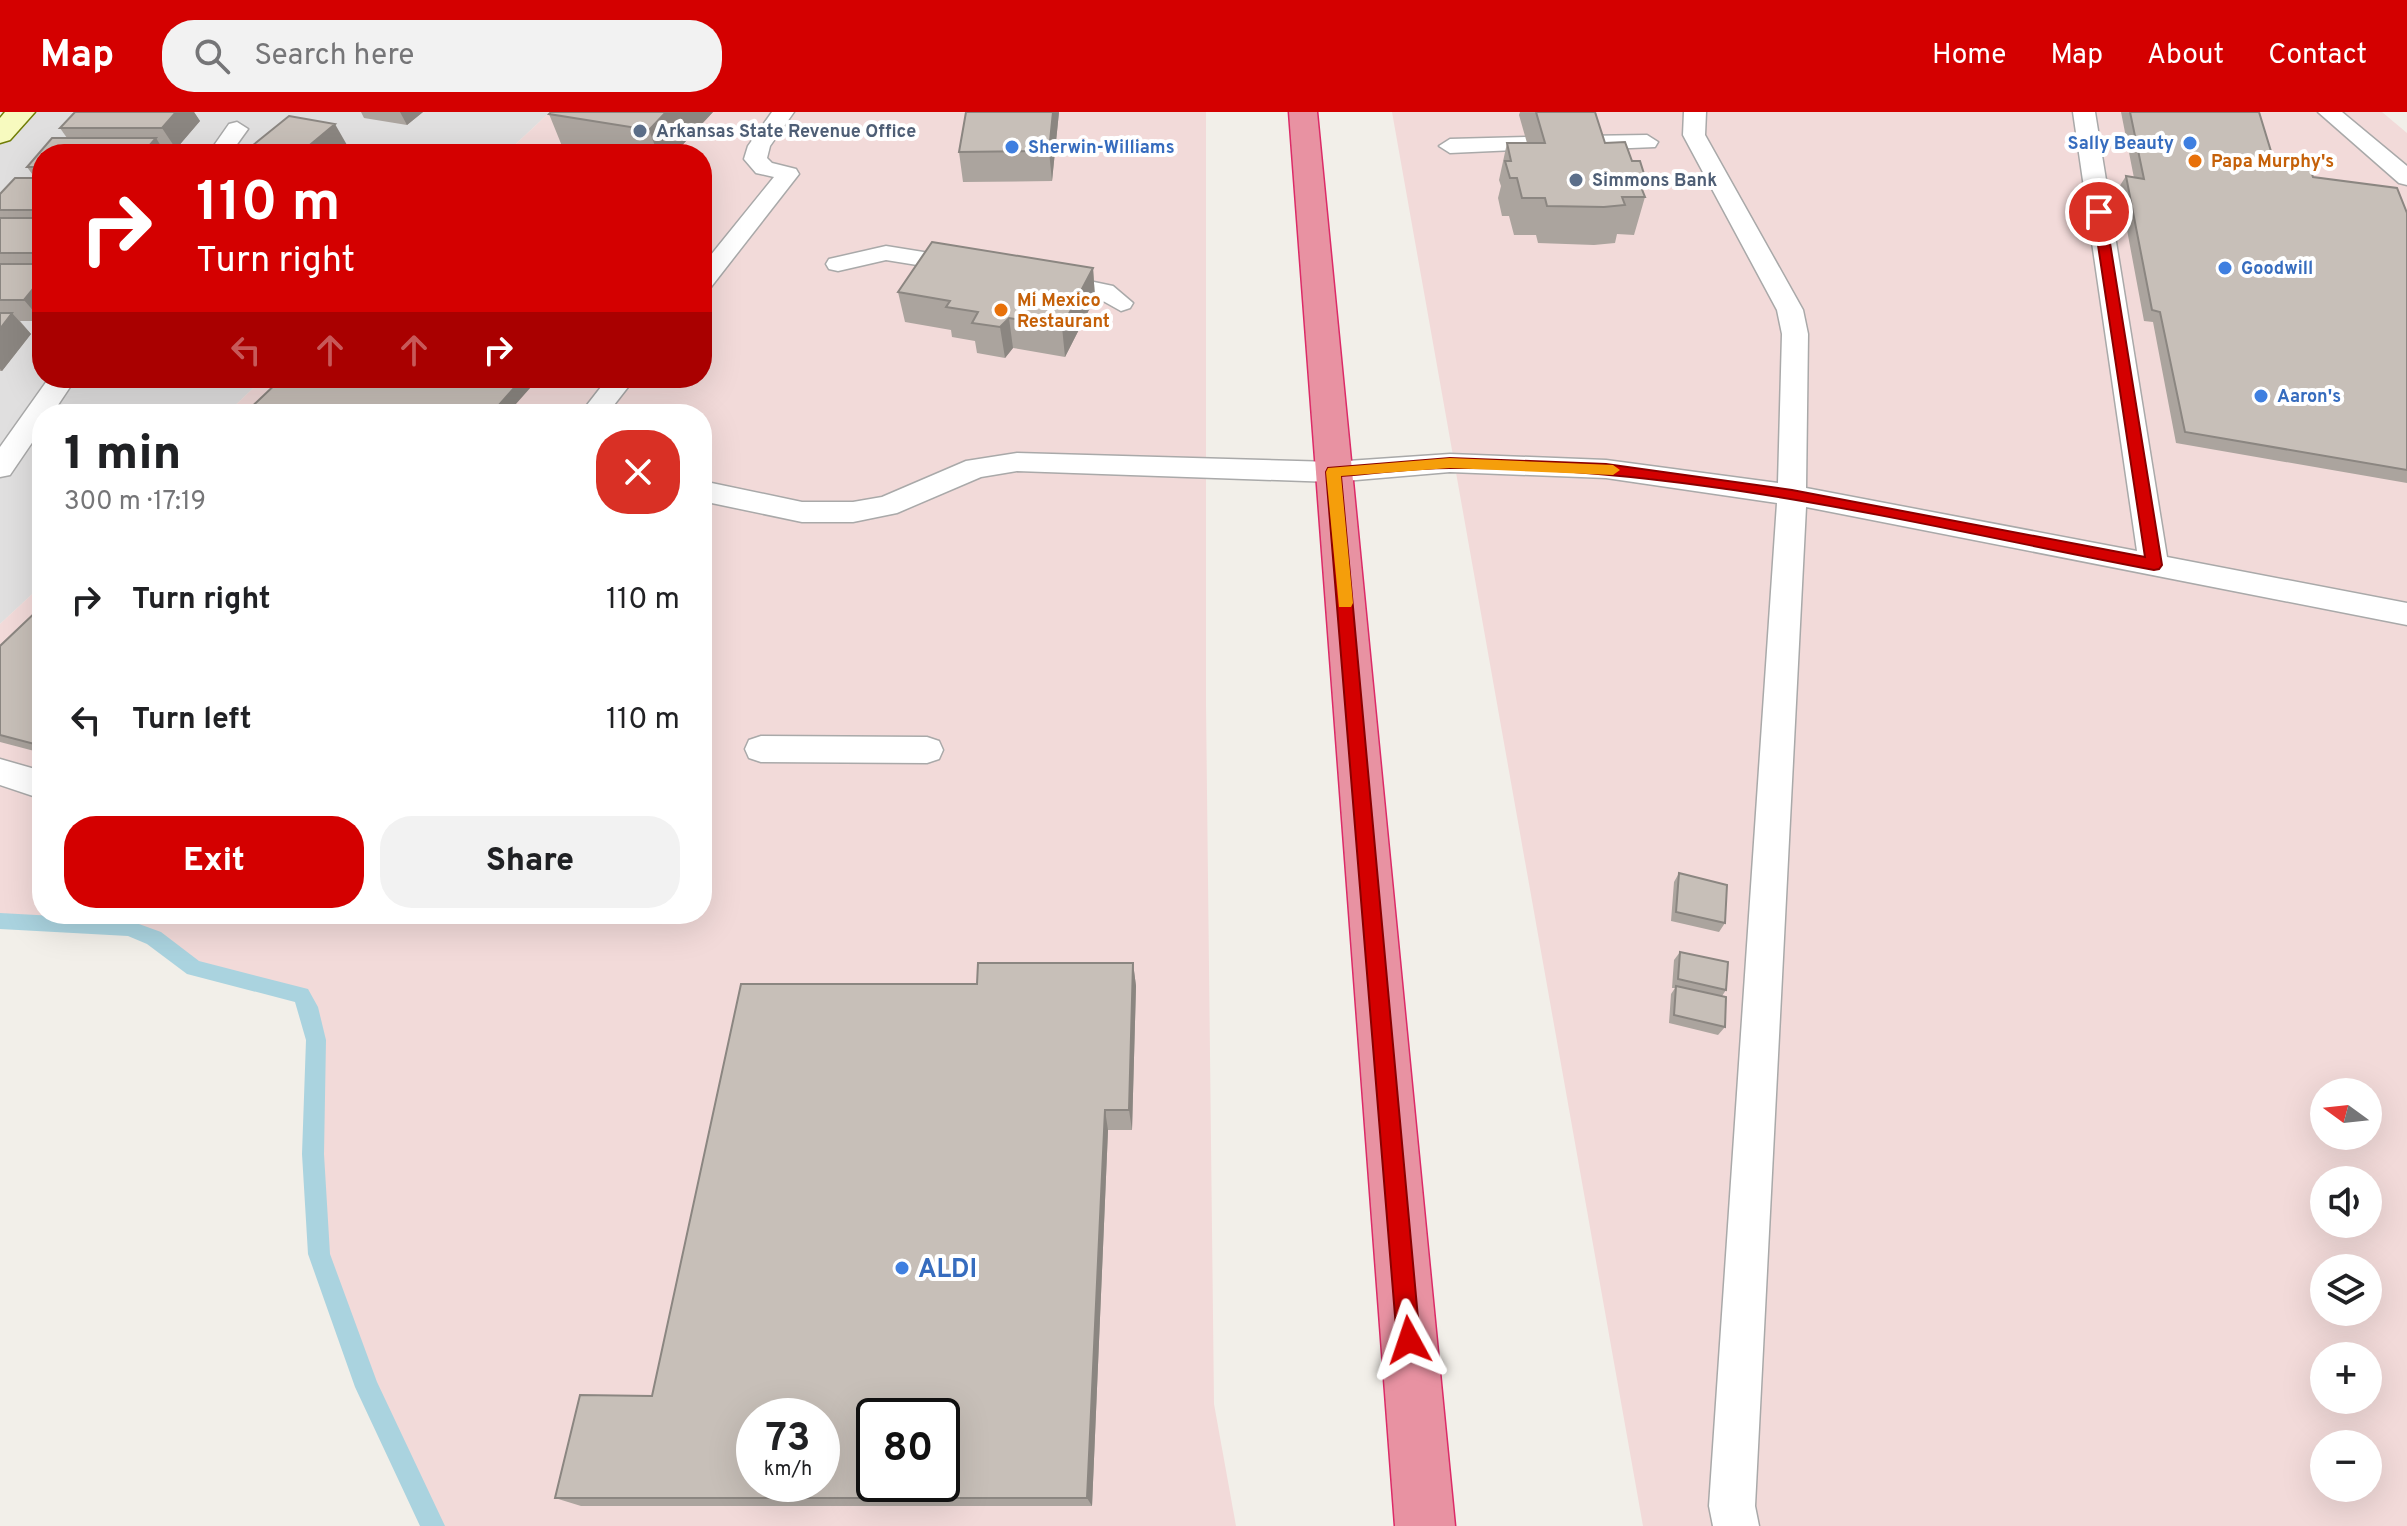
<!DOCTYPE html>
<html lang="en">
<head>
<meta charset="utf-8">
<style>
  body { margin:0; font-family:Overpass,sans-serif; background:#f2f2f2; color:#202124; height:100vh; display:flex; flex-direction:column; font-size:30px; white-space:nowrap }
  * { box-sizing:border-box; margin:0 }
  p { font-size:26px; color:#757577 }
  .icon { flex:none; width:44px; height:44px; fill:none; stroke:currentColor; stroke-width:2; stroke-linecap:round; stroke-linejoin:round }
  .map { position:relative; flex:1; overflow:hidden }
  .drawer { position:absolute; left:32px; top:292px; width:680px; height:520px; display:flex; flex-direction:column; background:#fff; border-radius:32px; box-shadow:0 8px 32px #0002 }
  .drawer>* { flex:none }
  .banner { position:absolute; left:32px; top:32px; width:680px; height:244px; border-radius:32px; box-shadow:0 8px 32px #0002; background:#d40000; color:#fff; overflow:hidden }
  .needle { width:52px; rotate:285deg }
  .buttons { position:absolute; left:2310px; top:966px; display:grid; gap:16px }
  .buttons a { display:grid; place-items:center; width:72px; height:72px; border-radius:50%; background:#fff; box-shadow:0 8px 32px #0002; font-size:40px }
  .speed { position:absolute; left:736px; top:1286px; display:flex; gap:16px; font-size:40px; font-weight:700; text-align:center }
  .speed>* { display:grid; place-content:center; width:104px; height:104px; border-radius:50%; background:#fff; box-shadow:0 8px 32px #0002; line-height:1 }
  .speed small { font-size:20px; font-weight:400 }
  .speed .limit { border:4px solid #111; border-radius:12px; background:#fff; color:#111 }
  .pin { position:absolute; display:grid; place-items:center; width:68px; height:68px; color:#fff; margin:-34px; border:4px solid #fff; border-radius:50%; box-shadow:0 2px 8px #0007 }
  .me { position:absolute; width:88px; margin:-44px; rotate:355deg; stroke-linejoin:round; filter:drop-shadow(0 0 6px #0008) }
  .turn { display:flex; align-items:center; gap:28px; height:168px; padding:0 32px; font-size:36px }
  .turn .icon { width:104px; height:104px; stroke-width:2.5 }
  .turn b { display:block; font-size:56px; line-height:68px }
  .lanes { display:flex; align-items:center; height:76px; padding:0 32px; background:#0003; justify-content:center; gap:40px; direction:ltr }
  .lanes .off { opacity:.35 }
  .round { display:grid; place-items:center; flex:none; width:84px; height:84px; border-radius:32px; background:#f2f2f2 }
  .summary { display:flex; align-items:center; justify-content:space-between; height:136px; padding:0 32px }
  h1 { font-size:48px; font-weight:800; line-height:60px }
  .primary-button { display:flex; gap:16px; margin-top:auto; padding:16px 32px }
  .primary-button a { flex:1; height:92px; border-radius:32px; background:#d40000; color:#fff; font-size:32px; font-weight:800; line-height:92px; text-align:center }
  .primary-button a+a { background:#f2f2f2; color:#202124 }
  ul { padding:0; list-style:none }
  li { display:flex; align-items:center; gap:24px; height:120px; padding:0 32px }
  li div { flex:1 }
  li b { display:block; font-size:30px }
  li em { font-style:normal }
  header { display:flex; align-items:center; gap:48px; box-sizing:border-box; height:112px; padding:0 40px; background:#d40000; color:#fff }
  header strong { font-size:38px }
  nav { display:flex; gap:44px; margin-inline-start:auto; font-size:28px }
  .search { width:560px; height:72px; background:#f2f2f2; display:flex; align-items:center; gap:20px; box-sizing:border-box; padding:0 28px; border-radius:32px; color:#757577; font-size:30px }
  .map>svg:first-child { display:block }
</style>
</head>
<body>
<header>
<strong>Map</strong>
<div class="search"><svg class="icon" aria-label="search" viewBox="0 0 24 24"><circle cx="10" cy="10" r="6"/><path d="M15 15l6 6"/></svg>Search here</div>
<nav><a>Home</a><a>Map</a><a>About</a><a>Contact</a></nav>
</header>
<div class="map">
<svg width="2407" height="1414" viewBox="0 0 2407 1414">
  <rect width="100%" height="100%" fill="#f2efe9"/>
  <path fill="#e0dfdf" d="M21 0H550L505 42H42V266H264L226 302H42V473L0 512V22Z"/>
  <path fill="#f2dad9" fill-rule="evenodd" d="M550 0H1206V593L1214 1292 1236 1414H433L367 1275 319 1142 313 1042 316 928 308 895 301 883 194 856 154 826 128 816 0 809V512L42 473V802H702V302H226L264 266H702V42H505ZM754 1304H822V1372H754ZM874 1304H942V1372H874Z
    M1392 0H2382L2407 21V1414H1643ZM2324 980H2368V1024H2324ZM2324 1068H2368V1112H2324ZM2324 1156H2368V1200H2324ZM2324 1244H2368V1288H2324ZM2324 1332H2368V1376H2324Z"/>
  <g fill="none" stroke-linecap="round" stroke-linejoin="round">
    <path fill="#aad3df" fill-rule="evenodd" d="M0 801 128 808 161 820 199 849 308 877 318 895 326 928 324 1042 330 1142 377 1270 445 1414H420L355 1275 308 1142 302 1042 306 928 295 890 187 862 147 832 128 824 0 817Z"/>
    <g stroke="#a9a9a9" stroke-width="3">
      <path id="lane" d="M772 0H794L770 34 767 46 772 51 796 57 799 62 711 175 702 177V154L774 65 756 61 744 47 748 34Z
        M1684 0H1706L1705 23 1803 198 1808 222 1806 376 2137 439 2073 0H2095L2167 445 2407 491V513L1806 395 1755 1394 1759 1414H1713L1709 1394 1777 391 1606 366 1450 360 1333 370 1017 359 981 365 897 401 853 410H802L702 389V369L802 390H853L882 385 966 349 1017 341 1333 350 1450 342 1606 348 1778 371 1782 222 1777 198 1683 23Z
        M2318 0H2342L2407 54V73L2399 71Z
        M237 10 248 17 230 42H208L229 12Z
        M1647 23 1658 30 1655 35 1583 38 1572 31 1583 24Z
        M1527 25 1535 27 1538 32 1535 37 1450 41 1439 34 1450 27Z
        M886 134 967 147 976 149 979 154 976 159 967 161 886 148 838 159 829 157 826 152 829 147Z
        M1051 161 1113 174 1133 191 1130 196 1121 199 1096 185 1042 173 1039 168 1042 163Z
        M49 266H76L52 302H42V316L10 363 0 365V335Z
        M608 266H635L607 302H580Z
        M761 624 927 625 939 629 943 638 939 647 927 651 761 650 749 646 745 637 749 628Z
        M0 647 42 659V687L0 673Z"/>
    </g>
    <g stroke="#707d05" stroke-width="3">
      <path id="secondary" d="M5 0H35L10 28 0 31V6Z"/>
    </g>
    <g stroke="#dc2a67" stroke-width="3">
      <path id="highway" d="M1289 0H1317L1455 1414H1395Z"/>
    </g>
    <use href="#lane" fill="#fff" fill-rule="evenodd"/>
    <use href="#secondary" fill="#f7fabf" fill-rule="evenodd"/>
    <use href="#highway" fill="#e892a2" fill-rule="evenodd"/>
  </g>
  <path fill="#aba49e" d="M75 0H194L200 9 176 37H163L166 42H42V209H20L31 222 2 259H0V82L15 66H35L27 55 52 26H67L60 16Z
    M361 0H423L407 13 364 6Z
    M713 0 674 42H585L564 39 549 2Z
    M966 0H1059L1052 69 963 70 959 40Z
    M1520 0H1595L1605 31 1632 49 1645 65 1642 77 1645 85 1634 123 1617 122 1615 131 1594 133 1538 131 1536 123H1514L1509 104H1502L1498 86 1501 74 1499 68 1507 31H1527L1519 3Z
    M2121 0H2259L2274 49 2407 101V371L2176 331 2153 210 2144 209 2119 75 2126 64 2134 66Z
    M1093 156 1095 186 1065 245 1013 236 1005 246 977 241 975 229 952 225 951 218 905 210 898 180Z
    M42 494V641L0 630V534Z
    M1679 761 1725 811 1719 820 1671 809 1674 770Z
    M1680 840 1726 878 1722 884 1725 915 1718 923 1669 911 1671 882 1675 876H1672L1674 848Z
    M1133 851 1136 874 1132 1018H1108L1092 1394H581L555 1386 652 1284 977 872Z"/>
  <path fill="#8b8681" d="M176 0H194L200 9 176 37 162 16Z
    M400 0H423L407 13Z
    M666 0H713L674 42H658L649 18Z
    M1053 0H1059L1052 69 1049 39Z
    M335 12 347 33 336 42H299Z
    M156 26 166 42H142Z
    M1093 156 1095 186 1065 245 1062 215Z
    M42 166V209L24 188Z
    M12 201 31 222 2 259 0 257V217Z
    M1009 206 1013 236 1005 246 1000 215Z
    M523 266H539L507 302H491Z
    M1133 851 1136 874 1132 1018 1129 998Z
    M1105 998 1108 1018 1092 1394 1087 1386Z"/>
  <path fill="#c7bfb8" stroke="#8b8681" stroke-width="2" fill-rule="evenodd" d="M75 0H176L162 16H60Z
    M551 0H666L649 18 549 2Z
    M966 0H1053L1049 39 959 40Z
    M1536 0H1595L1605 31 1625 30 1632 49H1640L1645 65H1637L1645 85H1622L1625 93 1604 95 1547 94 1545 86H1522L1517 66H1510L1505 49H1511L1507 31H1545Z
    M2130 0H2259L2274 49 2309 54 2313 65 2397 76 2407 101V358L2185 320 2160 200 2152 198 2126 64 2144 67Z
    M289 4 335 12 299 42H242Z
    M52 26H156L142 42H42V55H27Z
    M15 66H42V98H0V82Z
    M0 106H42V141H0Z
    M932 130 1093 156 1062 215 1009 206 1000 215 972 211 978 200 946 195 950 189 898 180Z
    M0 152H42V166L24 188H0Z
    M0 201H12L0 217Z
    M282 266H523L491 302H244Z
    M42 494V634L0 623V534Z
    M1679 761 1727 773 1725 811 1676 800Z
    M1680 840 1728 850 1726 878 1678 867Z
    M978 851H1133L1129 998H1105L1087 1386H555L580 1283 652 1284 741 872H977ZM754 1304H822V1372H754ZM874 1304H942V1372H874Z
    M1676 874 1726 885 1725 915 1674 903Z"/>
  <path fill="#d40000" stroke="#8a0000" stroke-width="2" d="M2099 96 2105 100 2162 453 2159 457 2154 458C1924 414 1685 353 1450 356 1414 356 1377 361 1341 364L1420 1228 1417 1236 1409 1240 1401 1236 1397 1228 1326 360 1328 356 1450 346 1606 352 1792 378 2145 445 2093 100Z"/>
  <path fill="#f59e0b" d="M1450 346 1613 353 1620 358 1613 363 1450 356 1341 364 1353 491 1351 495H1339L1326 360 1328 356Z"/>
  <g fill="#5c6f8a" stroke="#fff" stroke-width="3">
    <circle cx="640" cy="19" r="8"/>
    <circle cx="1576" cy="68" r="8"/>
  </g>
  <g fill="#3f7fe0" stroke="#fff" stroke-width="3">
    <circle cx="2190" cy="31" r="8"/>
    <circle cx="1012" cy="35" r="8"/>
    <circle cx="2225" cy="156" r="8"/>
    <circle cx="2261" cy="284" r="8"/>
    <circle cx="902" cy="1156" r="8"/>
  </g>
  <g fill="#e8710a" stroke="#fff" stroke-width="3">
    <circle cx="2195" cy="49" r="8"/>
    <circle cx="1001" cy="198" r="8"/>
  </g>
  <g text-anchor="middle" stroke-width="8" stroke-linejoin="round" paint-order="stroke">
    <g font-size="18" font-weight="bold" fill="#4e5e75" stroke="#fff" text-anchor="start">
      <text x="656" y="25">Arkansas State Revenue Office</text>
      <text x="1592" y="74">Simmons Bank</text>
    </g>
    <g font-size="18" font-weight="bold" fill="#366cbe" stroke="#fff" text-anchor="start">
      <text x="2174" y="37" text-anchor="end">Sally Beauty</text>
      <text x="1028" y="41">Sherwin-Williams</text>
      <text x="2241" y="162">Goodwill</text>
      <text x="2277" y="290">Aaron's</text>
    </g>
    <g font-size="18" font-weight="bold" fill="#c56008" stroke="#fff" text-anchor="start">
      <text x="2211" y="55">Papa Murphy's</text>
      <text x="1017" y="194">Mi Mexico<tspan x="1017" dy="21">Restaurant</tspan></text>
    </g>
    <g font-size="26" font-weight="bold" fill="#366cbe" stroke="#fff" text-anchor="start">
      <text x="918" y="1165">ALDI</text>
    </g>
  </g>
</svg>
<div class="buttons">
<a><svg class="needle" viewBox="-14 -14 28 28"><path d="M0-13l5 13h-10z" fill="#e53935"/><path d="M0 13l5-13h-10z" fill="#757577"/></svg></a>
<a><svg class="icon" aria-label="sound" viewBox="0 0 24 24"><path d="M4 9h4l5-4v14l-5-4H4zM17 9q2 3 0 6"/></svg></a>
<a><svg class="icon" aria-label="layers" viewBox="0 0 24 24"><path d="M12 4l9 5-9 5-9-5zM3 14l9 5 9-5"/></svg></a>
<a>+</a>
<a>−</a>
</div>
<div class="speed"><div>73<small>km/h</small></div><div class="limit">80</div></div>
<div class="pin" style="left:2099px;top:100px;background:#d93025"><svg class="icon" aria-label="arrive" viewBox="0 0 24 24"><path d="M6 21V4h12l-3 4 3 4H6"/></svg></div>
<svg class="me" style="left:1409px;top:1228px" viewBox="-20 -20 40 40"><path d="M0-17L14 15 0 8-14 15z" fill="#d40000" stroke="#fff" stroke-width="4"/></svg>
<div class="banner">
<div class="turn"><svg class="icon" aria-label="right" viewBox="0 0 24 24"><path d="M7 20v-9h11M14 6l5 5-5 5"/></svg><div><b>110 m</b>Turn right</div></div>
<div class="lanes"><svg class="icon off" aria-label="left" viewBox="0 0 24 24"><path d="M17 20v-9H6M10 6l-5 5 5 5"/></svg><svg class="icon off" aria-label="ahead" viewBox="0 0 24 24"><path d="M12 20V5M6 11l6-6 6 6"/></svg><svg class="icon off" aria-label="ahead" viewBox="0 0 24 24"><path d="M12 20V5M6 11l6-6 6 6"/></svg><svg class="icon" aria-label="right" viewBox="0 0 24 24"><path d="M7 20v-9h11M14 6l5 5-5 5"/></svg></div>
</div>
<section class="drawer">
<div class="summary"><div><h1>1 min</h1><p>300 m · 17:19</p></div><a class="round" style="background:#d93025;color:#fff"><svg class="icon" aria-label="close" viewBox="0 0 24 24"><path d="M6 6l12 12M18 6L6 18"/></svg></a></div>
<ul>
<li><svg class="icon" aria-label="right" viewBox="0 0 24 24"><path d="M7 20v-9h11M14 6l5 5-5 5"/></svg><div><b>Turn right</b></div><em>110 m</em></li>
<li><svg class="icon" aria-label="left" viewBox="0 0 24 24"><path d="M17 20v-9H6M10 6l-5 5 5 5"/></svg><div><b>Turn left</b></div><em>110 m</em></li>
</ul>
<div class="primary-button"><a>Exit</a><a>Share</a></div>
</section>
</div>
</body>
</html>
